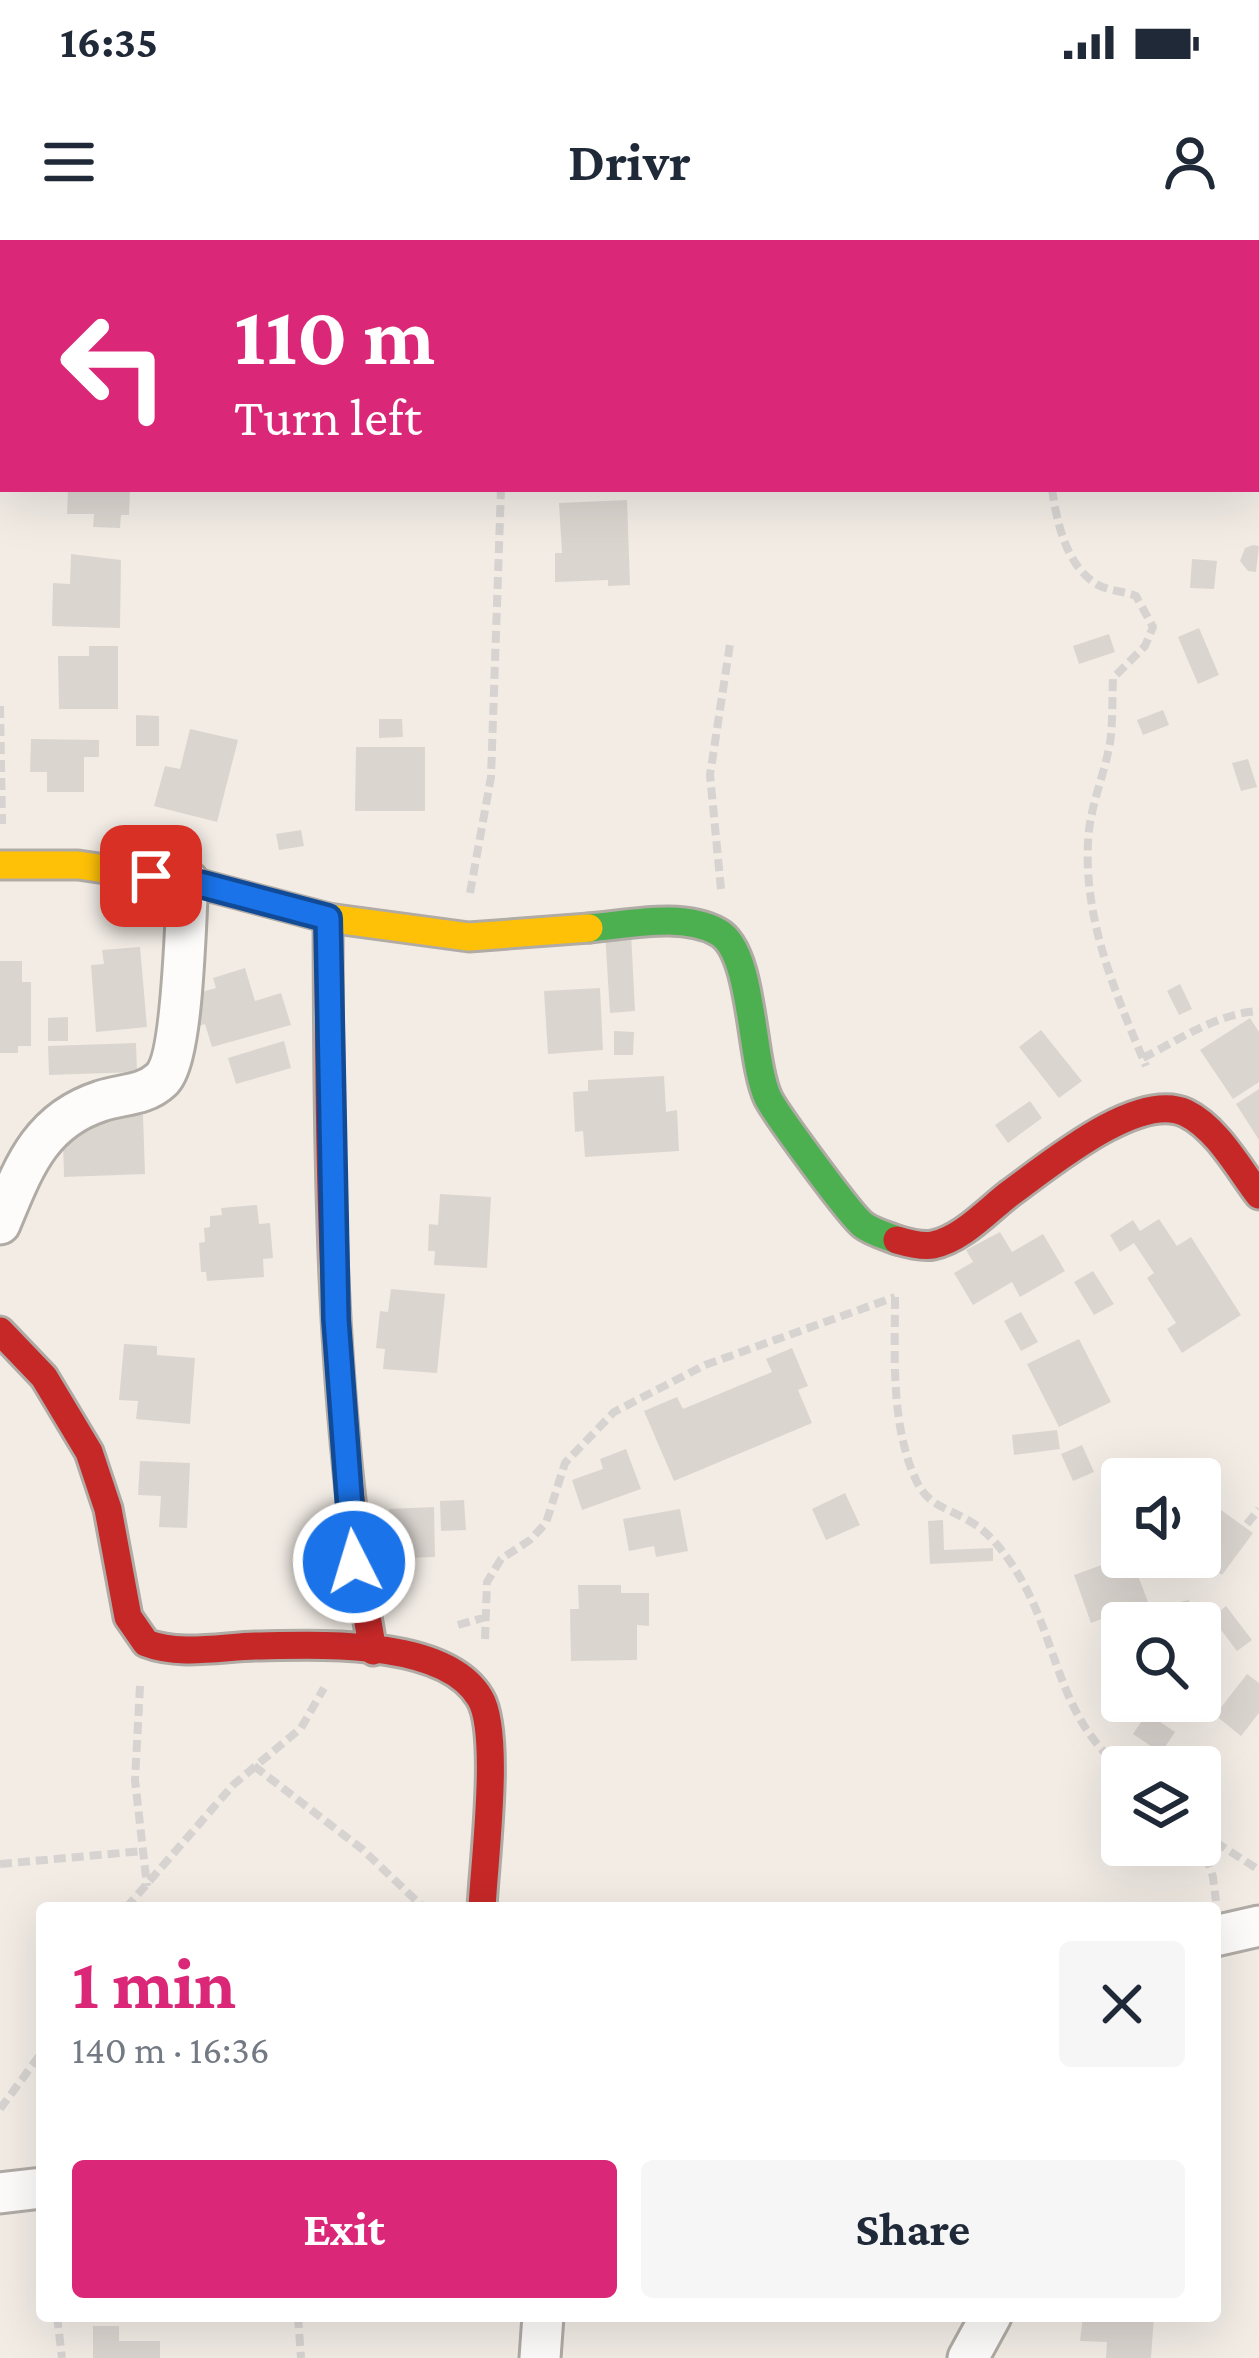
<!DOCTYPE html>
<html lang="en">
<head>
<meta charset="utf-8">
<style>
  body { margin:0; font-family:"Crimson Pro",serif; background:#f6f6f7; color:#1f2937; height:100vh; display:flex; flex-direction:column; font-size:45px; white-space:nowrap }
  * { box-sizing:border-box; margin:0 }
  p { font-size:39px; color:#747a83 }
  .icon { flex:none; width:66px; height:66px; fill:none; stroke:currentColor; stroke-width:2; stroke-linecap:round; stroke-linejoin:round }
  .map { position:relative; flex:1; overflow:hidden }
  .details { position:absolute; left:36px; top:1662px; width:1185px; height:420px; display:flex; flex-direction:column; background:#fff; border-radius:12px; box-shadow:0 12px 48px #0002 }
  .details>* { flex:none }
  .top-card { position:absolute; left:0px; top:0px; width:1260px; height:252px; box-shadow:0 12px 48px #0002; background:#db2777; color:#fff; overflow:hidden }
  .buttons { position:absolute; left:1101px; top:1218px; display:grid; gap:24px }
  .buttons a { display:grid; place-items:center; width:120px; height:120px; border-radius:12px; background:#fff; box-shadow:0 12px 48px #0002; font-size:60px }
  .pin { position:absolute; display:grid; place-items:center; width:102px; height:102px; color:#fff; margin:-51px; border-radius:24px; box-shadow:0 6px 18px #0006 }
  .me { position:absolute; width:132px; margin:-66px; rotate:355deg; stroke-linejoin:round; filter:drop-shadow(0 0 9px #0008) }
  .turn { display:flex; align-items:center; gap:42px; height:252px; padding:0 36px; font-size:54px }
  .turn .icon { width:156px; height:156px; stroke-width:2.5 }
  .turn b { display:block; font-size:84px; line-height:102px }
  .round { display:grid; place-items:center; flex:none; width:126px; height:126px; border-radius:12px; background:#f6f6f7 }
  .overview { display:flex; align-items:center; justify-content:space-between; height:204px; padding:0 36px }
  h1 { font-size:72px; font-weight:700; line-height:90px; color:#db2777 }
  .action { display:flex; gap:24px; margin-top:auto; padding:24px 36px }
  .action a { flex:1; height:138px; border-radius:12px; background:#db2777; color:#fff; font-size:48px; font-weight:700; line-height:138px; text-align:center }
  .action a+a { background:#f6f6f7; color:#1f2937 }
  .status { display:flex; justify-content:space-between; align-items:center; height:84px; padding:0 60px; background:#fff; direction:ltr }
  .status svg { height:33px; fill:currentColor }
  header { display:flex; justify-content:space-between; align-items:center; height:156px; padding:0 36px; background:#fff; font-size:54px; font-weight:700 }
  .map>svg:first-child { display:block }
</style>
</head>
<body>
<div class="status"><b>16:35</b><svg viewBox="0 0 49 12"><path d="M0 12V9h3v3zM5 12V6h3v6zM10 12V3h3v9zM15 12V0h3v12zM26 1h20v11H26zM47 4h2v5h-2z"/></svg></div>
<header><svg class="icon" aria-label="menu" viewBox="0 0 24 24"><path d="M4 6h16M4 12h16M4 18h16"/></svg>Drivr<svg class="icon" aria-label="person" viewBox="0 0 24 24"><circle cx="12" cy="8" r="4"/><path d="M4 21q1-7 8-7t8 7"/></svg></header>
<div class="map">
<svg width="1259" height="2118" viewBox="0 0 1259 2118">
  <rect width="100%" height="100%" fill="#f2ece5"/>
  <path fill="#dbd5d0" d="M68 249H130L129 275H121L120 288 93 287 94 274H67Z
    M627 260 630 345 608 346V340L555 342V313H562L559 263Z
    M1253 305 1259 306 1256 332 1248 331 1240 321 1245 308Z
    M71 314 121 320 120 388 52 386 53 343 70 344Z
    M1192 319 1217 321 1214 349 1190 348Z
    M1199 388 1219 435 1198 444 1178 397Z
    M1109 394 1115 412 1079 424 1073 406Z
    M89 406H118V469H59L58 416H89Z
    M1163 470 1169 485 1143 495 1137 480Z
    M136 475 159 476V506H136Z
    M379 479H402L403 497 379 498Z
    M190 489 238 500 217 582 154 566 165 526 180 529Z
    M31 499 99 500V517H84V552H47V532H30Z
    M356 507H425V571H355Z
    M1248 519 1257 547 1241 551 1232 523Z
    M301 590 304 606 279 610 276 594Z
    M631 692 635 771 610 773 605 693Z
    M140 707 147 787 96 792 91 725 104 724 102 710Z
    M0 721H22V742H31V806H18V813H0Z
    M245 728 255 761 281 753 291 785 212 807 205 784 196 787 187 756 216 748 213 738Z
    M1180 744 1192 769 1179 775 1167 751Z
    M600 748 603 810 548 814 544 751Z
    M68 777V801H48V778Z
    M1250 778 1259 792V842L1233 859 1200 810Z
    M1041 790 1082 841 1059 858 1019 807Z
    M614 791 634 792 633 815H614Z
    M284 801 291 828 236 844 228 818Z
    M136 803 137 832 49 835 48 806Z
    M664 836 666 872 677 870 679 911 585 917 583 891 575 892 573 852 588 851V840Z
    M1259 849V900L1236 864Z
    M1030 861 1042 878 1008 903 995 885Z
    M143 875 145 934 64 937 63 899 77 898V877Z
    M440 954 491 957 487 1028 434 1025 435 1011H428L429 984 438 985Z
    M257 965 259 984 270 983 273 1018 263 1019 264 1037 207 1041 206 1032H201L199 1003 205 1002 204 988 210 987V976L222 975 221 968Z
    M1159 979 1177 1006 1191 997 1241 1075 1182 1113 1167 1089 1176 1083 1147 1038 1154 1033 1134 1003 1120 1012 1110 995 1133 980 1140 991Z
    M1000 992 1012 1012 1043 994 1065 1031 1020 1057 1012 1042 973 1065 954 1033 973 1022 966 1010Z
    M1093 1031 1114 1064 1094 1075 1074 1042Z
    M391 1049 445 1054 437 1133 383 1129 385 1109 376 1108 380 1071 388 1072Z
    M1021 1072 1038 1102 1021 1111 1004 1081Z
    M1079 1099 1111 1162 1059 1187 1027 1124Z
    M124 1104 157 1106V1115L195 1118 190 1184 136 1179 138 1161 119 1160Z
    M792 1108 808 1146 798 1150 812 1183 674 1241 644 1171 677 1157 683 1169 772 1132 766 1119Z
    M1057 1190 1060 1209 1014 1215 1012 1195Z
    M1082 1205 1094 1232 1073 1241 1061 1214Z
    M626 1209 641 1249 582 1270 572 1240 603 1229 600 1219Z
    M140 1221 190 1223 187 1288 159 1287 161 1256 138 1255Z
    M845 1253 860 1285 826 1300 812 1269Z
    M1200 1255 1253 1293 1222 1335 1200 1319Z
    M464 1260 466 1290 441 1291 440 1261Z
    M434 1267 435 1317 377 1319 375 1283 390 1282 389 1269Z
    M680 1269 688 1311 656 1317 654 1306 629 1311 623 1279Z
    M943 1280 944 1310 993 1308V1321L930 1324 928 1281Z
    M1124 1317H1131L1148 1362 1091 1383 1074 1335Z
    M578 1345H621V1353H649V1386L637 1385V1420L571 1421 570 1369H579Z
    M1189 1360 1194 1380 1155 1383 1151 1368Z
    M1226 1366 1252 1400 1237 1411 1212 1378Z
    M1115 1385 1122 1391V1419L1101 1399Z
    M1247 1434 1259 1443V1473L1241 1496 1215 1475Z
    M1147 1473 1175 1492 1161 1513 1133 1494Z
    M1083 2076H1154L1151 2118H1106L1107 2102 1080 2101Z
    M93 2086H119V2101H160V2118H93Z"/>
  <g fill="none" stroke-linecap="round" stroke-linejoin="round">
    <g stroke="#b0aba5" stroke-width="45">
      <path id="street" d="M545 0 553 3
        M1140 0 1141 3
        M1257 107 1259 110
        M0 984C23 929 39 881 101 861 121 854 144 856 161 840 184 819 185 678 188 641
        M1215 1696 1259 1686
        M0 1953 42 1948
        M540 2118 543 2076
        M968 2118 991 2076"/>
    </g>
    <g stroke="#b0aba5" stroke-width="33">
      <path id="fast" d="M589 688C628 685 682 672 718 692 754 711 750 820 768 858 776 874 850 975 863 985 872 992 887 996 897 1000"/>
    </g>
    <g stroke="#b0aba5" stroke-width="33">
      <path id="slow" d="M0 625H78L188 641 328 678 469 697 589 688"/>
    </g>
    <g stroke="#b0aba5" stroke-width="33">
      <path id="jam" d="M328 678C329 924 329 1168 373 1411
        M897 1000C907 1003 923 1007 933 1005 962 999 987 971 1009 954 1048 926 1138 850 1186 873 1217 888 1239 929 1259 955
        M0 1091 44 1137 89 1212 108 1269 128 1377 146 1403C179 1416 221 1407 256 1406 316 1405 445 1398 480 1458 501 1493 484 1623 482 1668"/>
    </g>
    <path stroke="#d6d3d1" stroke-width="8" stroke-dasharray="12 6" stroke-linecap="butt" d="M1052 249C1057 283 1066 326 1098 345 1109 351 1124 351 1136 356L1153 387 1145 406 1113 438C1112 460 1113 482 1110 503 1104 537 1089 568 1088 603 1084 681 1116 755 1146 826
      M0 466 2 584
      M721 649 710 535 730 404
      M470 653 491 537 501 249
      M1143 818C1178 800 1218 773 1259 771
      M895 1057C895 1115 891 1176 912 1231 926 1267 941 1264 971 1282 990 1293 1003 1311 1015 1329 1059 1398 1055 1474 1122 1529
      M1247 1284 1259 1269
      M458 1385 486 1377
      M485 1399 487 1342 501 1319 530 1300 546 1283 565 1223 614 1172 705 1125 895 1057
      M140 1446 135 1540 147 1646
      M254 1526 362 1609 424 1668
      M1200 1592 1259 1630
      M1200 1599 1213 1637 1216 1661
      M0 1624 143 1611
      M126 1668 233 1545 301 1488 324 1448
      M0 1869 42 1812
      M57 2076 62 2118
      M298 2076 301 2118"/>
    <use href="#street" stroke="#fdfcfb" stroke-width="39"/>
    <use href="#fast" stroke="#4caf50" stroke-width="27"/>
    <use href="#slow" stroke="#ffc107" stroke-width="27"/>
    <use href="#jam" stroke="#c62828" stroke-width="27"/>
  </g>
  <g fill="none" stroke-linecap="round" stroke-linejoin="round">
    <g stroke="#114b97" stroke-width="30">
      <path id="route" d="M151 636 188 641 328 678 336 1079 354 1322"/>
    </g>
    <use href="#route" stroke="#1a73e8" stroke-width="21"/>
  </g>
</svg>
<div class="buttons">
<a><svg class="icon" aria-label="sound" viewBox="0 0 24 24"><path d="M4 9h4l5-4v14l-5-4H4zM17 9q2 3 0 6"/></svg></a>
<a><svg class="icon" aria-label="search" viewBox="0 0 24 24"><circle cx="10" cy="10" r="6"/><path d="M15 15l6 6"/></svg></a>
<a><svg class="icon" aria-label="layers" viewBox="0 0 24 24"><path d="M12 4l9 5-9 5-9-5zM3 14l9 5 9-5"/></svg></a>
</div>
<div class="pin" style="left:151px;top:636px;background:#d93025"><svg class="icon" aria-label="arrive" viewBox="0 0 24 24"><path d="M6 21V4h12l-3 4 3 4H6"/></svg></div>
<svg class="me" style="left:354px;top:1322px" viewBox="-20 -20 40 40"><circle r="17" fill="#1a73e8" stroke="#fff" stroke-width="3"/><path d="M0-11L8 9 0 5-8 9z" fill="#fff"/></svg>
<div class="top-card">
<div class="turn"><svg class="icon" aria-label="left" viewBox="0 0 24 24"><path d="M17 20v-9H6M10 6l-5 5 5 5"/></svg><div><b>110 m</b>Turn left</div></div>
</div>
<section class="details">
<div class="overview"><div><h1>1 min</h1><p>140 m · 16:36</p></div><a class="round"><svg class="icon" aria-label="close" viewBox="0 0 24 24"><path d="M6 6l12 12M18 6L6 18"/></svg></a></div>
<div class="action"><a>Exit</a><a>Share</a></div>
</section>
</div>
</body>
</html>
